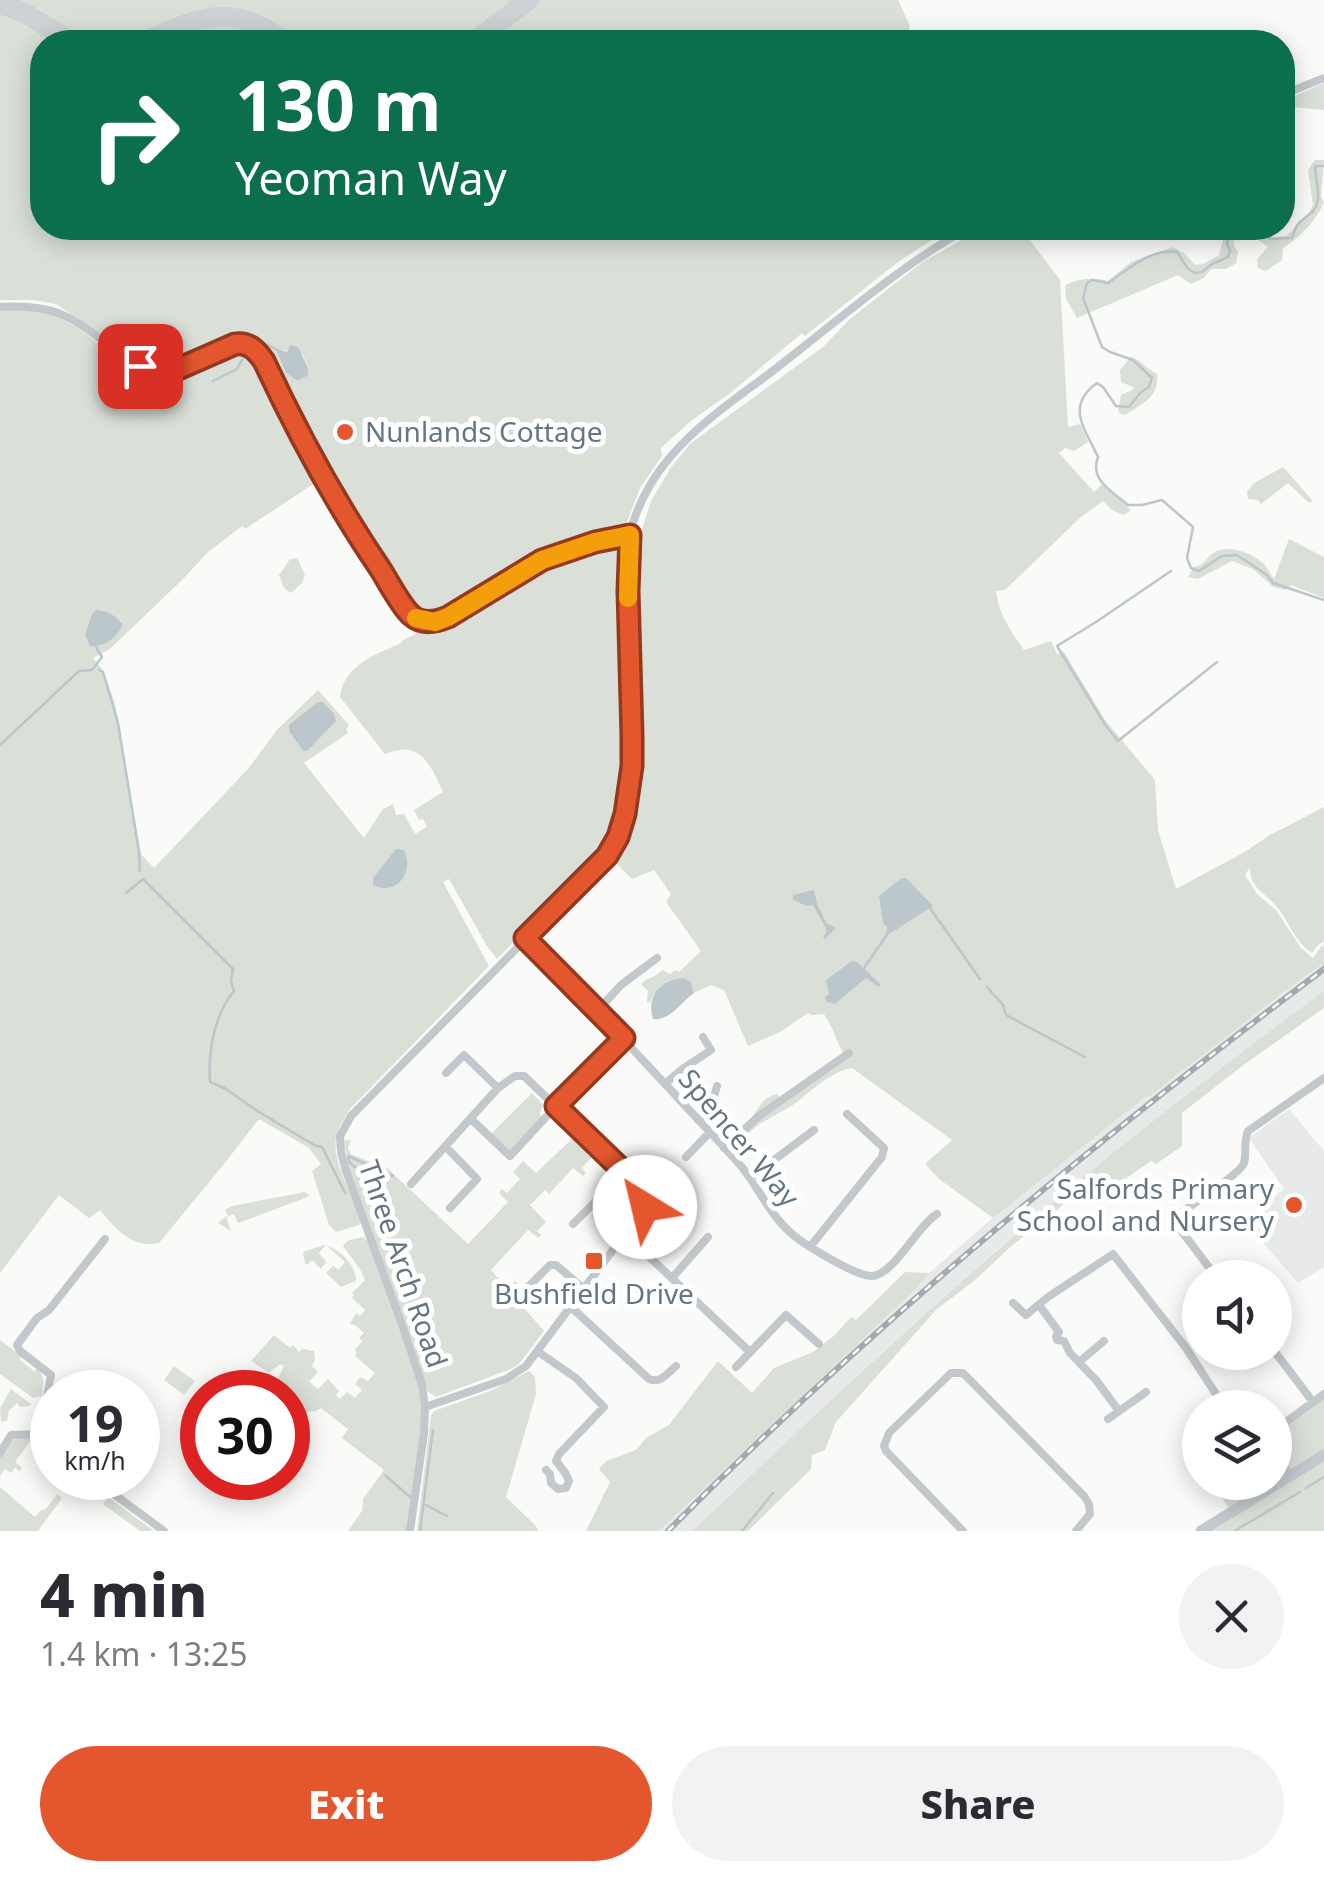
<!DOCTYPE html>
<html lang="en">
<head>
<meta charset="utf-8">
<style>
  body { margin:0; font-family:"Noto Sans",sans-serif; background:#f2f2f3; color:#2b2b33; height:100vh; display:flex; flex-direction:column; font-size:38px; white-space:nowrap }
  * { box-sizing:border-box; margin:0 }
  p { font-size:32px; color:#7c7c81 }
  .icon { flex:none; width:55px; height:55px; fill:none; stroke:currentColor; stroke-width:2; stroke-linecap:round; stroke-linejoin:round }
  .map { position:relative; height:1531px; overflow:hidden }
  .drawer { display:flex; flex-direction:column; background:#fff; flex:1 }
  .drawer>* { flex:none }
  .banner { position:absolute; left:30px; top:30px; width:1265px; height:210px; border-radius:40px; box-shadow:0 5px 25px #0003; background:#0b6e4f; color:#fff; overflow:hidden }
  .fabs { position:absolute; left:1182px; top:1260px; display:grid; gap:20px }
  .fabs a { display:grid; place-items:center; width:110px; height:110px; border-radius:50%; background:#fff; box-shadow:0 5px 25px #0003; font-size:50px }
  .speed { position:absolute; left:30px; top:1370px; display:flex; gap:20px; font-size:50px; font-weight:700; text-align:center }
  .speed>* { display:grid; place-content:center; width:130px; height:130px; border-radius:50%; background:#fff; box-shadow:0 5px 25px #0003; line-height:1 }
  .speed small { font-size:25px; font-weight:400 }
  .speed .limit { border:15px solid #d22; background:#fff; color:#111 }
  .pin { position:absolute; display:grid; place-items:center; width:85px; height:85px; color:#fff; margin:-42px; border-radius:20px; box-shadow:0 5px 15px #0006 }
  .me { position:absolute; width:110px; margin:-55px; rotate:324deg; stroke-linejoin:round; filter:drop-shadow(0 0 8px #0008) }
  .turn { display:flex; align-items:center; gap:35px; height:210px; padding:0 40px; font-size:45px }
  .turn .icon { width:130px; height:130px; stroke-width:2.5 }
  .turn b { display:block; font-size:70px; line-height:85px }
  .round { display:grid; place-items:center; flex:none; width:105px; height:105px; border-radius:52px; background:#f2f2f3 }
  .overview { display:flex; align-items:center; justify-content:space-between; height:170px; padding:0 40px }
  h1 { font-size:60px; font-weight:800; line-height:75px }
  .button { display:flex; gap:20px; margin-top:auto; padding:20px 40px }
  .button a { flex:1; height:115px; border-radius:60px; background:#e4572e; color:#fff; font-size:40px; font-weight:800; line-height:115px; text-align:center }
  .button a+a { background:#f2f2f3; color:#2b2b33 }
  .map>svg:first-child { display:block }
</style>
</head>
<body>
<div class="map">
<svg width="1324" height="1531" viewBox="0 0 1324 1531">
  <rect width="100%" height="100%" fill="#fafaf8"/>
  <path fill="#e8e9e9" d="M1324 964V991L1144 1129 1006 1242 883 1352 692 1531H659L916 1289 929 1273 990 1220 1144 1098 1150 1096 1306 975Z
    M1289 1109 1324 1151V1267L1298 1283 1245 1222 1284 1189 1249 1138Z"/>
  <path fill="#dadfd7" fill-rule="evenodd" d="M4 0H522L466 42H291L258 18 244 13 223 10 190 17 135 42H80L20 5Z
    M535 0H898L909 24 910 41 481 42Z
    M0 9 25 17 64 42H42V228H950L898 262 805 336 802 333 729 394 692 420 661 448 662 456 640 488 625 527 621 530C593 537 565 543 539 555 503 571 470 593 437 613L424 615C400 597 386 566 370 541 347 504 322 469 302 429 290 406 274 358 253 343 226 325 187 374 161 371 157 371 150 367 147 365L56 304 33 300H0ZM290 345 303 355 308 368 298 381 286 373 277 352 282 350 287 351Z
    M220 18 251 24 278 42H153L189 25Z
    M1324 83V110L1283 106V101Z
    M1315 160H1324L1321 196 1324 203C1314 222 1302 236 1283 248L1282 260 1266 271 1258 268 1257 259 1268 247 1241 228 1235 229 1234 245 1238 252 1236 263 1226 269H1211L1204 278 1191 284 1178 275 1077 318 1066 299 1065 285C1079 278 1093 277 1108 281L1131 262 1173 247 1184 253 1195 265 1203 264 1219 255 1226 228H1261L1271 237 1286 236 1308 215 1313 205 1308 170Z
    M983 228H1021L1060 280 1068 427 1080 424 1088 442 1074 451 1065 448 1059 453 1094 492 1102 484 1131 510 1124 515 1112 510 1103 501 1081 517 1005 590 996 591C998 613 1012 633 1024 650L1051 641 1057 654 1064 652 1105 720 1155 780 1158 830 1176 889 1243 853 1270 835 1324 807V941L1317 946 1312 953C1294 941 1290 923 1277 907 1266 893 1249 888 1250 867L1245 875 1257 894 1276 910 1301 948 1313 958 1322 945 1324 948V964L1306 975 1150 1096 1144 1098 993 1218 939 1179 925 1164 952 1140 852 1068C829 1073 815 1088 797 1102 769 1121 755 1121 734 1150L724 1140C733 1133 745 1126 752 1117 761 1105 762 1098 777 1094L782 1103 846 1059C837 1043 834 1029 824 1014L812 1015 808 1013 780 1032 748 1046 724 990 711 985 694 993 691 982 654 994 650 1003 647 1002 648 991 641 984C647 978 656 977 662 970L670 974 675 970 679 972 701 951 666 902 671 894 654 870 632 879 611 858 624 837 634 780 638 697V542L651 501 672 466 691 443 823 347 851 318 924 261Z
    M8 310 37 311 56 316 78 328 144 378 159 384C180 378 197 365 217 357 228 352 246 348 255 357 266 367 286 415 291 430L294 432 318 481 245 529 242 526 207 553 183 579 110 649 93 658 103 670 115 704 141 854 154 868 248 769 277 730 318 690 349 725 346 729 348 733 304 763 364 838 383 809 393 804 396 815 404 814 415 834 427 827 423 819 419 820 414 810 443 792C430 764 420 739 385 754L340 697C343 666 376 654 401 643L402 641 421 631 455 622 535 569 555 561 562 562 566 557 620 542 623 545 622 597 627 735 621 809 608 845 497 959 487 946 449 879 443 882 489 966 350 1109C346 1117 338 1126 336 1137 332 1165 354 1195 361 1221L359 1225 336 1232 329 1225 312 1171 321 1164 309 1148 259 1119 224 1164 159 1243C132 1249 115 1228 100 1210L89 1218 59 1195 0 1273V311ZM97 610H102L122 622C118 637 106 646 90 646ZM336 721 303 751 290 733Z
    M1131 357C1142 361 1147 369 1157 374 1160 397 1142 404 1125 415L1120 414 1118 410 1121 395 1134 389 1133 387 1121 382 1120 370Z
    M1283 467 1313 501 1309 503 1288 483 1261 504 1258 500 1248 499 1247 492 1254 483Z
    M1289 539 1324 557V598L1291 585 1286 590 1273 587 1253 569 1232 561 1198 579 1188 577 1194 567C1205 565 1204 560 1213 553 1227 543 1254 553 1265 565 1268 570 1271 574 1274 579Z
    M297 558 305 575 302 583 291 593 284 588 279 575 290 559Z
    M1324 991V1008L1242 1066 1182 1113V1146L1156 1164 1151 1161 1115 1186 1079 1192 1008 1249 974 1281 937 1309 836 1422 825 1450 812 1455 811 1469 748 1531H692C796 1433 899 1335 1007 1242 1108 1154 1216 1071 1324 991Z
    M532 1093 543 1105 540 1112 541 1118 511 1150H508L491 1134Z
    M575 1136 593 1156 582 1168 586 1173 583 1176 573 1168 549 1194 545 1190 530 1205 546 1222 537 1231 541 1235 538 1238 528 1230 491 1270 507 1289 515 1281 534 1300 525 1309 544 1331 519 1364 513 1368 436 1397 427 1391 413 1343 350 1173 344 1141 351 1139 348 1148 351 1154 380 1166 383 1164 468 1244 508 1202 499 1193 502 1189 507 1193 520 1179 513 1172 523 1161 536 1173Z
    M305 1192 310 1196 238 1223 234 1214 226 1217 231 1231 218 1223 228 1215 225 1210 232 1206Z
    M362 1237 368 1241C386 1288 419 1359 421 1409 423 1449 413 1491 407 1531H348L362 1511 363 1499 384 1470 342 1438 348 1429 321 1408 316 1411 307 1412V1419L309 1422 302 1435 288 1430V1426L298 1429 301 1421 288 1415V1392L280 1391 284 1385 278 1379 284 1366 280 1364 269 1373 251 1361 274 1335 290 1348 293 1345 299 1352 303 1349 314 1351 315 1360 312 1366 318 1372 309 1382 318 1389 328 1379 339 1391 336 1395 340 1399 347 1392 355 1398 362 1390 355 1384 360 1377 368 1381 375 1373 355 1356 357 1353 355 1350 362 1341 359 1338 364 1333 355 1325 350 1324 356 1313 360 1316 365 1310 352 1298 354 1295 352 1293 365 1280 360 1269 343 1246 347 1241Z
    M324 1245C339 1248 357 1266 356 1281L341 1287 326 1273 333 1266 339 1270 345 1262 326 1245 319 1253 326 1262 321 1269 312 1260 307 1265 305 1263 303 1252Z
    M905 1272 929 1273 916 1289 659 1531H586L610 1482 599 1469 606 1461 636 1450 646 1438 669 1425 718 1361 752 1393 774 1368 813 1352 835 1335 851 1317 856 1320Z
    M0 1340 21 1356 20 1360 34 1371 37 1368C46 1377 43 1384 42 1396L33 1398 0 1374Z
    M174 1366 195 1381 184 1395 164 1380Z
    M529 1371 535 1377 536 1394 506 1497 536 1526 538 1531H417L431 1416 434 1411 493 1390Z
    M11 1389 31 1404 30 1406 20 1407 17 1403 9 1411 7 1421 1 1422 0 1408Z
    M1324 1398V1531H1212L1234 1517 1221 1496 1233 1483 1275 1482V1438L1278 1432Z
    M33 1437 15 1462 22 1468 20 1471 15 1468 11 1473 5 1469 0 1476V1457L11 1440Z
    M0 1487 35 1517 42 1509 45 1510 57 1494 62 1498 38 1531H0Z
    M108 1497 154 1531H140L103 1504Z"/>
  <path fill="#bbc7cb" d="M290 345 298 347 308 368V375L298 381 286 373 277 352 280 350 287 352Z
    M97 610C106 609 119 618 123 625 117 637 104 648 90 646L85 635 92 614Z
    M318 702H323L334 714 336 721 307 751H303L290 733 289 725Z
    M396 849 404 850C415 872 396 897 373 885V878Z
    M902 878H906L933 906 886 936 887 927 883 923 879 896Z
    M814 890 817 904 827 924 835 927V929L825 939 823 938 827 930 813 905 807 906 793 900V895Z
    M852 961 857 962 881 985 879 987 866 978 835 1004 827 1002 825 997 829 994 826 980Z
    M684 978 691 982 694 993C681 1002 670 1021 653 1019 646 995 661 980 684 978Z"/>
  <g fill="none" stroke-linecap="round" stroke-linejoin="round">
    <path stroke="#bbc7cb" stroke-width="2.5" d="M1231 228 1227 243 1230 251 1228 257 1212 264 1202 272 1195 273 1188 269 1177 252C1151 248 1127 270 1108 283L1092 280 1087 283 1083 298 1102 347 1110 352 1133 360 1152 378 1149 387 1140 393 1129 407 1116 406 1103 387 1097 383C1065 406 1085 429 1098 457 1089 480 1112 491 1128 505H1142L1162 500 1193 527 1187 558 1191 568 1199 571 1222 556 1237 555 1267 575 1273 583 1324 600
      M1256 228 1269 239 1292 238C1294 233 1295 227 1299 223 1307 215 1317 212 1318 198 1319 189 1315 176 1315 166H1324
      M250 341 257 339 279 351
      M213 381 237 369 246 353
      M318 484 350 531 378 586 409 619
      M1171 571 1096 622 1057 646 1106 726 1118 741 1217 662
      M99 670 103 672 118 723 139 852 140 871
      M0 745 79 671 92 670 102 657 96 647
      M126 893 143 879 233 969 231 981 234 991C214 1015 208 1052 210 1082L226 1089 259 1112 314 1145 322 1147 345 1193
      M930 908 980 979
      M864 968 886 936
      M987 987 1003 1005 1006 1015 1085 1057
      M365 1197 357 1169 349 1162 348 1156 393 1176
      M370 1198 385 1202
      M385 1475 410 1497
      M1306 1488 1324 1477
      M426 1505 447 1516
      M1248 1523 1300 1492
      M420 1531 433 1430
      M742 1531 773 1493
      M1235 1531 1246 1524"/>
    <path stroke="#ced2d4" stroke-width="20" d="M0 4 23 12 72 42
      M144 42C199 18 232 0 285 42
      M473 42 529 0"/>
    <path stroke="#c3c8cc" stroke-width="8" d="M1282 95 1324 78
      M0 307C70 303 78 326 132 361 139 366 149 375 159 376 176 378 213 353 230 346L246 344 255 350 261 357 317 468 364 546 412 616 428 622H435L448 617C504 583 561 539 630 535
      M525 938C578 990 628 1044 679 1099 699 1121 721 1143 741 1166 759 1188 769 1214 791 1233 803 1244 857 1277 872 1276 894 1275 917 1226 937 1214
      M598 1010 621 985 657 958
      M446 1073 464 1055 498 1088
      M665 1084 681 1070 711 1050 703 1037
      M556 1106 624 1038
      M471 1119 510 1156 547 1116
      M698 1120 711 1107 717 1086
      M445 1146 477 1179 450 1208
      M724 1148 759 1116 849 1053
      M686 1157 710 1132
      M750 1178 814 1130
      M411 1184 498 1088 515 1076H524L643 1190 646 1198 645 1207 526 1366 506 1379 425 1407
      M573 1224 596 1201H602L630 1227
      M625 1234 750 1352
      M810 1247 882 1157 884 1148 847 1114
      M672 1278 708 1237
      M1217 1278 1180 1229 1178 1219 1181 1213C1193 1204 1240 1174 1244 1163 1247 1152 1243 1143 1248 1131L1324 1078
      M526 1289 550 1265H556L584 1289
      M1013 1303 1026 1315 1048 1297 1113 1254 1186 1348 1225 1408
      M1039 1305 1059 1332 1056 1336 1057 1340 1064 1341 1070 1353 1096 1380 1119 1411
      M571 1307 649 1379C660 1384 668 1373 676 1366
      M537 1351 576 1378 604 1407 559 1454 556 1461 566 1474 569 1481 566 1488 558 1489 551 1483 550 1474 546 1470
      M1275 1352 1313 1402
      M1079 1362 1104 1341
      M736 1367 786 1315 819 1344
      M1108 1419 1146 1392
      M1275 1430 1324 1394
      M40 1434 51 1375 20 1351 17 1345 37 1318 49 1310 105 1239
      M40 1434 41 1438 52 1447
      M0 1453 11 1435 40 1434
      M1275 1454 1290 1476
      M92 1478 164 1531
      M410 1531 424 1433 425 1407 422 1385 405 1333 346 1171 341 1152 340 1136 351 1116 600 864C653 800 627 661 628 581 629 567 627 550 630 536 635 508 653 476 672 455 703 419 746 392 783 363 843 316 902 265 968 228
      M963 1531 886 1451 884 1446 889 1433 951 1373H963L1084 1496 1089 1504 1090 1514 1076 1531"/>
    <path stroke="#c3c9ce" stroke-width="11" d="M1201 1531 1324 1455"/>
    <g stroke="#a2aab0" stroke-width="6">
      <path id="rail" d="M668 1531C869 1327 1095 1141 1324 969"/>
    </g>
    <use href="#rail" stroke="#fff" stroke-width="2.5" stroke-dasharray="8" stroke-linecap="butt"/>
  </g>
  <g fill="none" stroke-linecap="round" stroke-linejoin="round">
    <g stroke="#94391e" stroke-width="25">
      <path id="route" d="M140 366 155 375 162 376 235 344C249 342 256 350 264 361 298 434 336 504 381 570 389 583 401 606 411 615 422 625 436 622 448 617L542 560 595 542 630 535 628 591 632 736V766L625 814 618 837 607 856 525 938 624 1038 556 1106 643 1190 646 1198 645 1207"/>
    </g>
    <use href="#route" stroke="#e4572e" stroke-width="18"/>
    <path stroke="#f59e0b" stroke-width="18" d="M416 618 435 622 448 617 542 560 595 542 630 535 628 598"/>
  </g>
  <g fill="#e4572e" stroke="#fff" stroke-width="4">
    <circle cx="345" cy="432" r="10"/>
    <circle cx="1294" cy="1205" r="10"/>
    <rect x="584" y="1251" width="20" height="20" rx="5"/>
  </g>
  <g text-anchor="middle" stroke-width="10" stroke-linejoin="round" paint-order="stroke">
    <g font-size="28" fill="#657683" stroke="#fff" text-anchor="start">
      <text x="365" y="442">Nunlands Cottage</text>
      <text x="1274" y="1199" text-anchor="end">Salfords Primary<tspan x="1274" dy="32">School and Nursery</tspan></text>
      <text x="594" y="1304" text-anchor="middle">Bushfield Drive</text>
    </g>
    <g font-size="28" fill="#657683" stroke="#fff">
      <text transform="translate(739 1138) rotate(50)" y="10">Spencer Way</text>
      <text transform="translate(403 1264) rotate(71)" y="10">Three Arch Road</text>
    </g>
  </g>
</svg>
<div class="fabs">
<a><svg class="icon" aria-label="sound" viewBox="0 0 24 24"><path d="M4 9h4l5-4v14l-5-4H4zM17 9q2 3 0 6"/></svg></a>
<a><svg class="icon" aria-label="layers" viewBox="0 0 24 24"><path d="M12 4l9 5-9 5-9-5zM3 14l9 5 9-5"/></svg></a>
</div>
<div class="speed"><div>19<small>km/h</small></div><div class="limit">30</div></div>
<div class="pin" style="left:140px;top:366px;background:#d93025"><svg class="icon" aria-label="arrive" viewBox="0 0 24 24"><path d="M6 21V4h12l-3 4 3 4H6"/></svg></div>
<svg class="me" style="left:645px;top:1207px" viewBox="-20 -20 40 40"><circle r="19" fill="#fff"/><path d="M0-13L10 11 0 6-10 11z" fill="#e4572e"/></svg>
<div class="banner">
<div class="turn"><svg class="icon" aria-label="right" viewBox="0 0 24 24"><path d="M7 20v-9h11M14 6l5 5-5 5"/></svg><div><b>130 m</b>Yeoman Way</div></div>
</div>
</div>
<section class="drawer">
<div class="overview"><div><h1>4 min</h1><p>1.4 km · 13:25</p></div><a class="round"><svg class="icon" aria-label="close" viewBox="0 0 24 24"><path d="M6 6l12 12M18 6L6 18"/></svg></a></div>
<div class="button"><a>Exit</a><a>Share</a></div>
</section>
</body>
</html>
